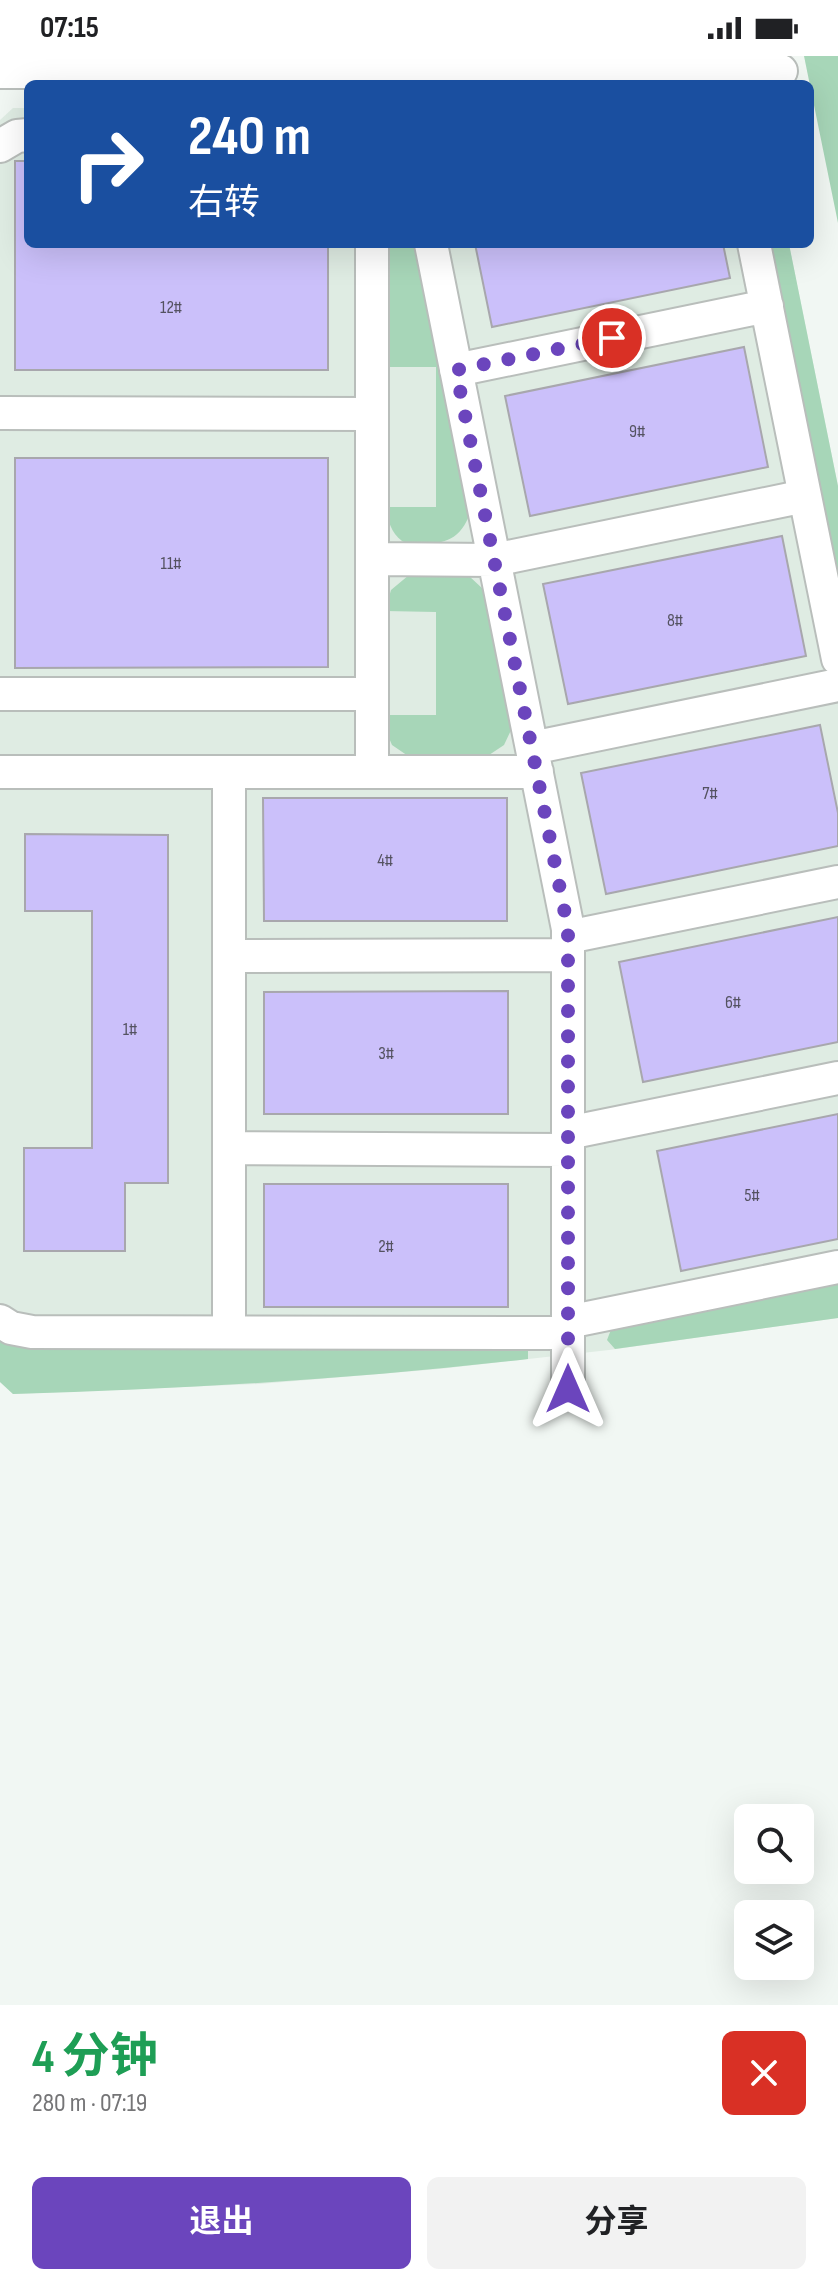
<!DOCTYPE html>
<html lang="zh">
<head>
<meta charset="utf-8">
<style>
  body { margin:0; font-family:"Sofia Sans Condensed","Noto Sans SC",sans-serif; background:#f2f2f2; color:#202124; height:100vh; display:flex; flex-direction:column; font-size:30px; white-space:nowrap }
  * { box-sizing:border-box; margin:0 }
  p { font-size:26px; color:#757577 }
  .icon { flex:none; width:44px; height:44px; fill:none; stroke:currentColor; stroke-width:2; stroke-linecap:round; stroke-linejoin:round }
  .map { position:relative; height:1949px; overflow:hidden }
  .drawer { display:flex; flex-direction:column; background:#fff; flex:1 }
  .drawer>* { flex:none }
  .hud { position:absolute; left:24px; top:24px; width:790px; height:168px; border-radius:12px; box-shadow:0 8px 32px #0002; background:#1a4fa0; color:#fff; overflow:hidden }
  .fabs { position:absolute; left:734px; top:1748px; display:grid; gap:16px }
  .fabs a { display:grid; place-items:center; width:80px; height:80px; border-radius:12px; background:#fff; box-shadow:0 8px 32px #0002; font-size:40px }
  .pin { position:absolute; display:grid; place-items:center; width:68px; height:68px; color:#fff; margin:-34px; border:4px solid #fff; border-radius:50%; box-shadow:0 2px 8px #0007 }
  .me { position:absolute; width:88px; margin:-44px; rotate:0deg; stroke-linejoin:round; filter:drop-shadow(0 0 6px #0008) }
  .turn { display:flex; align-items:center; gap:28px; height:168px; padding:0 32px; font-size:36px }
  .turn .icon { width:104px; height:104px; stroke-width:2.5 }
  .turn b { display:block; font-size:56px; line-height:68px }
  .round { display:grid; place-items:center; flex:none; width:84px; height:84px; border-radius:12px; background:#f2f2f2 }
  .overview { display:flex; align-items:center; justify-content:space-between; height:136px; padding:0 32px }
  h1 { font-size:48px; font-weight:700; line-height:60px; color:#1e9e55 }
  .action { display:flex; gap:16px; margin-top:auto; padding:16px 32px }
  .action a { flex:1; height:92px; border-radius:12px; background:#6b45bd; color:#fff; font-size:32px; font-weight:700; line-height:92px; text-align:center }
  .action a+a { background:#f2f2f2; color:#202124 }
  .status { display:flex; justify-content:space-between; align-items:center; height:56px; padding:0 40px; background:#fff; direction:ltr }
  .status svg { height:22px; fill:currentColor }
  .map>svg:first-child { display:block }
</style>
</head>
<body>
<div class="status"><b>07:15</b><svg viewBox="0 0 49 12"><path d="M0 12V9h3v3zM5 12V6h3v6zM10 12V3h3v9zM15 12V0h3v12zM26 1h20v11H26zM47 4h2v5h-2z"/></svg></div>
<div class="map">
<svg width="838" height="1949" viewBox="0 0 838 1949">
  <rect width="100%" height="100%" fill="#f1f7f3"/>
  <path fill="#dfece3" d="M13 52H28V188H789L838 430V1262L609 1294 439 1313 259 1328 13 1338 0 1326V64Z"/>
  <path fill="#a7d6b8" d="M804 0H838V167Z
    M385 188H418L470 457C461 483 445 488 421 488 414 488 408 489 402 485 391 477 388 464 385 451H436V311H384Z
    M768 188H789L838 430V537Z
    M409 519 469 520 483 533 488 543 513 670 504 689 486 701 411 702 392 689 386 675 384 659H436V556L385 555 391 534Z
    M838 1224V1262L615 1293 607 1284 612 1271Z
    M0 1281 528 1293V1303C357 1323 185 1333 13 1338L0 1326Z"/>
  <path fill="#cbc0fa" stroke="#a8a7ad" stroke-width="2" d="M15 105H28V188H328V314H15Z
    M475 188H723L730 222 492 271Z
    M744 291 768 411 530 460 505 340Z
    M15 402H328V611L15 612Z
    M782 480 806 600 568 648 543 528Z
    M820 669 838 757V790L606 838 581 717Z
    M263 742H507V865H264Z
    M25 778 168 779V1127H125V1195H24V1092H92V855H25Z
    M838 861V986L643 1026 619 906Z
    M508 935V1058H264V936Z
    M838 1058V1183L681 1215 657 1095Z
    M264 1128H508V1251H264Z"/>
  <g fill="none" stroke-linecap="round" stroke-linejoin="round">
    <g stroke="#b9bebb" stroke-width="36">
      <path id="minor" d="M0 16 781 15
        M0 90 17 80 28 79
        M372 188V716
        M431 188 568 873V1333
        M754 188 838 603
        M456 314 767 250
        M0 357 372 358
        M372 503 494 504 805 440
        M0 638H372
        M532 692 838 629
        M0 716H537
        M229 716V1276
        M568 881 838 826
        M229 900 568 899
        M568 1077 838 1022
        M229 1092 568 1094
        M0 1265 11 1272 32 1276 568 1277
        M568 1266 838 1211"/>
    </g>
    <use href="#minor" stroke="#fff" stroke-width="32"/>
  </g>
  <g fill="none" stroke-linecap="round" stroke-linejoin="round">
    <path stroke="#6b45bd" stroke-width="14" stroke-dasharray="0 25.2" d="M568 1333V873L456 314 612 282"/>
  </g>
  <g text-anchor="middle" stroke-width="6" stroke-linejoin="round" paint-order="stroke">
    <g font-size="18" fill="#545260">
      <text x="171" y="257">12#</text>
      <text x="637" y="381">9#</text>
      <text x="171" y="513">11#</text>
      <text x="675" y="570">8#</text>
      <text x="710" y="743">7#</text>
      <text x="385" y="810">4#</text>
      <text x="733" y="952">6#</text>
      <text x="130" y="979">1#</text>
      <text x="386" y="1003">3#</text>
      <text x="752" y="1145">5#</text>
      <text x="386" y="1196">2#</text>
    </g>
  </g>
</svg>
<div class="fabs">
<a><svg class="icon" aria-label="search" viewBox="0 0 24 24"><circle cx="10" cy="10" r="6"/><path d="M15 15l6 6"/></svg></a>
<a><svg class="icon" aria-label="layers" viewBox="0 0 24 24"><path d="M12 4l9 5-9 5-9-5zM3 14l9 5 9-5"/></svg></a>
</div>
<div class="pin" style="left:612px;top:282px;background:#d93025"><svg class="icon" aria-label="arrive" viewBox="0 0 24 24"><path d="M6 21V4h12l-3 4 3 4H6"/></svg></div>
<svg class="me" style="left:568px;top:1333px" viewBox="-20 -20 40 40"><path d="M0-17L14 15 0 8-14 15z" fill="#6b45bd" stroke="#fff" stroke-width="4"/></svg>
<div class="hud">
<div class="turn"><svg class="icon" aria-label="right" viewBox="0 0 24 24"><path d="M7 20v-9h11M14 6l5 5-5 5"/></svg><div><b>240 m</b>右转</div></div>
</div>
</div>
<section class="drawer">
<div class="overview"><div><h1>4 分钟</h1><p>280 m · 07:19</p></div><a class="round" style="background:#d93025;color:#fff"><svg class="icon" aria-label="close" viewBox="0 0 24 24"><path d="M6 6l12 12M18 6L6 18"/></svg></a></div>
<div class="action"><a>退出</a><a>分享</a></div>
</section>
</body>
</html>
